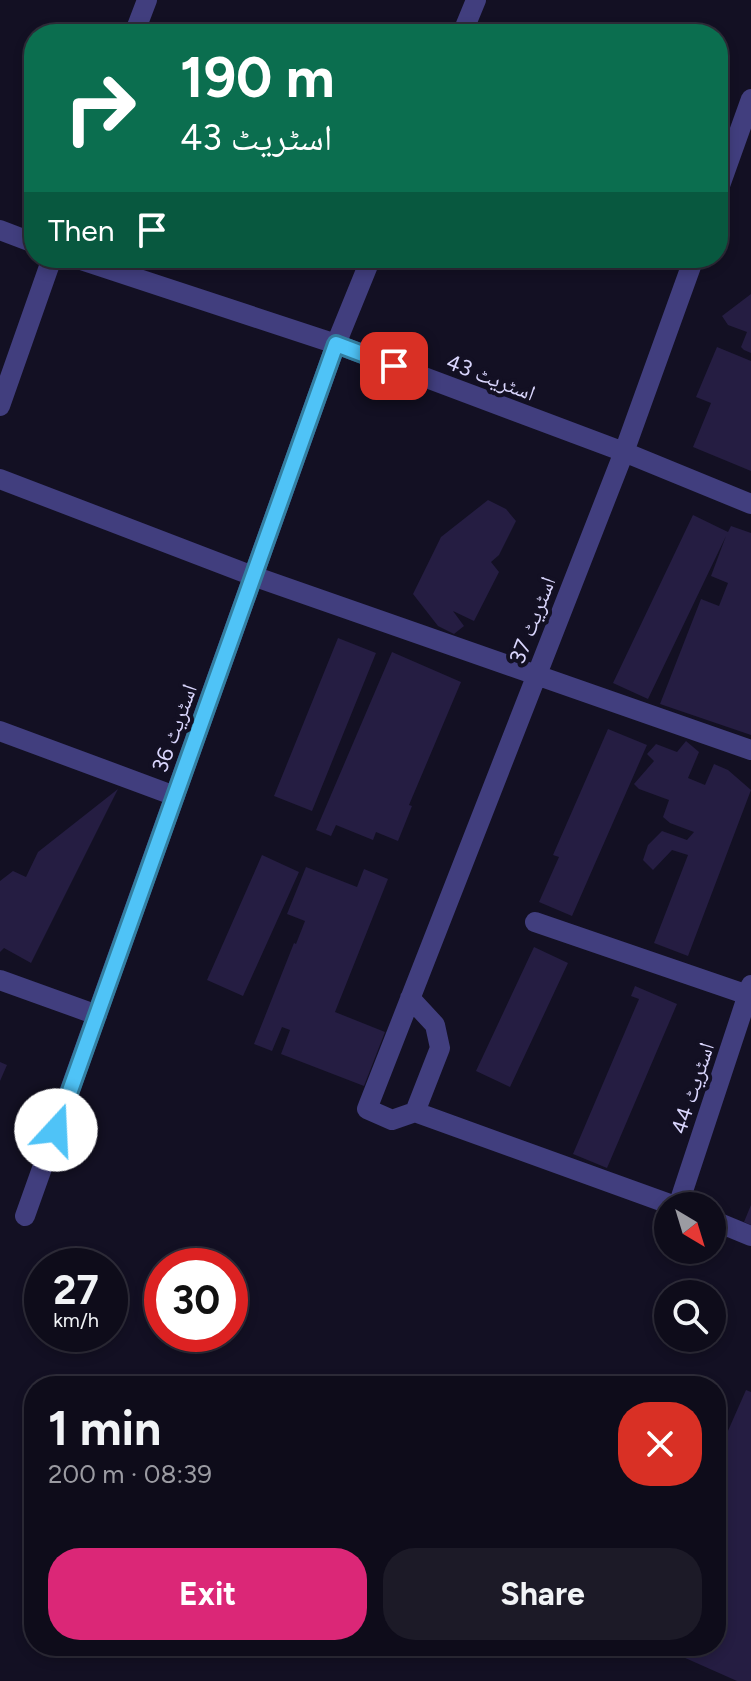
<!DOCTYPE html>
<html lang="en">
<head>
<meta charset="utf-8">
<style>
  body { margin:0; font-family:Figtree,"Noto Naskh Arabic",sans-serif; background:#1c1a27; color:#f1f3f6; height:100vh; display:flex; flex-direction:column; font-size:30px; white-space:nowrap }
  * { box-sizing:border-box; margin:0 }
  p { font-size:26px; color:#9b9ba2 }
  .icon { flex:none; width:44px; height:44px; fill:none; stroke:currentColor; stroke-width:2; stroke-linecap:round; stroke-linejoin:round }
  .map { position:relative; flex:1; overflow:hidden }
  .sheet { position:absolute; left:24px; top:1376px; width:702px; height:280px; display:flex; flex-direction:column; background:#0e0c1a; border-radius:32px; box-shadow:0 4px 12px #0003,0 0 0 2px #2e2c39 }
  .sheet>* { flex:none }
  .guide { position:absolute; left:24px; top:24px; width:704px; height:244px; border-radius:32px; box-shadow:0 4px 12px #0003,0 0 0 2px #2e2c39; background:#0b6e4f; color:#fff; overflow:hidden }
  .needle { width:52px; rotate:142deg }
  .tools { position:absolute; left:654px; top:1192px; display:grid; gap:16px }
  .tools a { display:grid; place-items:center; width:72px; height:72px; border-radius:50%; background:#0e0c1a; box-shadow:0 4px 12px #0003,0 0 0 2px #2e2c39; font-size:40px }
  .speed { position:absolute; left:24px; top:1248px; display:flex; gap:16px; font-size:40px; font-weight:700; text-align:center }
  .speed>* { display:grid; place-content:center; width:104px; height:104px; border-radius:50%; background:#0e0c1a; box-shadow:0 4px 12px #0003,0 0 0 2px #2e2c39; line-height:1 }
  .speed small { font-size:20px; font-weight:400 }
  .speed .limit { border:12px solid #d22; background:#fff; color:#111 }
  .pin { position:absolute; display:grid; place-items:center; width:68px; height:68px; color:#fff; margin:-34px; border-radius:16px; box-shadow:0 4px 12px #0006 }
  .me { position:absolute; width:88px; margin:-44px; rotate:20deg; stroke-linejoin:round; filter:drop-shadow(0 0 6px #0008) }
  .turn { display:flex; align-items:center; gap:28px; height:168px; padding:0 24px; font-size:36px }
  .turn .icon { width:104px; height:104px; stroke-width:2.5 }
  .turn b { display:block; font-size:56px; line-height:68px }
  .then { display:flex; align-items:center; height:76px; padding:0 24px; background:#0003; gap:16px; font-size:30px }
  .round { display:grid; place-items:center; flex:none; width:84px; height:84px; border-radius:32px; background:#1c1a27 }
  .head { display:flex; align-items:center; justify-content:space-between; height:136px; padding:0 24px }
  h1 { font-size:48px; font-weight:700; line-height:60px }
  .button { display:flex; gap:16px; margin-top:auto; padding:16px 24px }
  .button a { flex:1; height:92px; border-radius:32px; background:#db2777; color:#fff; font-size:32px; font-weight:700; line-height:92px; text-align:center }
  .button a+a { background:#1c1a27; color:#f1f3f6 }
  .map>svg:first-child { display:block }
</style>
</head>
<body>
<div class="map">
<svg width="751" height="1681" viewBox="0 0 751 1681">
  <rect width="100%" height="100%" fill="#131023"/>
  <path fill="#251d42" d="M751 294V353L744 350 741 347 747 332 728 325 722 316Z
    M717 347 751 361V471L693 447 711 403 696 397Z
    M488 500 506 509 516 521 499 555 491 562 499 572 474 621 453 611 464 626 454 634 438 626 413 594 441 537Z
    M693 515 728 532 731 526 751 533V735L660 704 701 599 719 606 728 583 711 576 726 536 648 699 613 683Z
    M338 638 376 653 312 811 274 796Z
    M392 652 461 682 409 805 412 806 398 841 376 832 373 840 336 825 331 836 316 830Z
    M608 729 647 745 572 916 539 902 559 857 553 855Z
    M686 741 699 752 688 778 705 785 714 764 728 770 751 790 688 956 654 943 688 855 672 850 653 870 643 860 648 845 662 831 687 840 694 832 670 823 663 817 669 800 639 789 634 784 654 761 647 754 656 744 677 752Z
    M118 789 31 963 4 948 0 952V881L13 871 26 877 38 852Z
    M262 855 299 872 243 996 207 980Z
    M306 867 357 887 364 869 388 879 335 1012 385 1032 364 1086 281 1054 290 1030 282 1027 272 1051 254 1044 294 943 296 944 305 921 287 914Z
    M534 947 568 963 510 1087 476 1071Z
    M635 986 677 1004 607 1168 573 1154 639 999 631 996Z
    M0 1062 7 1065 0 1081Z
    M751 1205V1225L744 1222Z
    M746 1390 751 1392V1681H737L665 1649 667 1646H716V1458Z"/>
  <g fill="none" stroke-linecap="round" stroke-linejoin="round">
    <path stroke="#413e7e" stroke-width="20" d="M134 34 147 0
      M462 34 476 0
      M718 191 751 99
      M0 230 34 243
      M75 258 336 344 624 452 751 504
      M0 406 52 258
      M0 479 253 576 751 750
      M0 731 175 796
      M535 922 751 996
      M0 980 97 1015
      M410 998 435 1025 440 1048 415 1112 392 1120 367 1109 624 452 694 258
      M415 1112 675 1206
      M678 1206 751 985
      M25 1216 336 344 371 258
      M712 1220 751 1236"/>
  </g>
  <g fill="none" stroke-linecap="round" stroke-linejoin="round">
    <g stroke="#337fa1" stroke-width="20">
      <path id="route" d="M56 1130 336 344 394 366"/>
    </g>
    <use href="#route" stroke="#4fc3f7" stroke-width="14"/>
  </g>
  <g text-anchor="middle" stroke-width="8" stroke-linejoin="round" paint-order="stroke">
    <g font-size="22" fill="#d9d5fc" stroke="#131023">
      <text transform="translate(491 377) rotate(21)" y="8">اسٹریٹ 43</text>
      <text transform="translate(532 620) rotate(-69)" y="8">اسٹریٹ 37</text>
      <text transform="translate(174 728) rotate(-70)" y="8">اسٹریٹ 36</text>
      <text transform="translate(692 1088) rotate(-72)" y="8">اسٹریٹ 44</text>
    </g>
  </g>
</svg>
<div class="tools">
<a><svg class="needle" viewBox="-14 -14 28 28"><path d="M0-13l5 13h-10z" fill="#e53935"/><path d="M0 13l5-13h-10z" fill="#9b9ba2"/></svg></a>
<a><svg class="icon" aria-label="search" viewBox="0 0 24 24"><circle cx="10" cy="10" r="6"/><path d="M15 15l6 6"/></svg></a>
</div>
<div class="speed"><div>27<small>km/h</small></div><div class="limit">30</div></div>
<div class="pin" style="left:394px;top:366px;background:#d93025"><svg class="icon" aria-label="arrive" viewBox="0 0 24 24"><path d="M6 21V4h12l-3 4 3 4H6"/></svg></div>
<svg class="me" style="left:56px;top:1130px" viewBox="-20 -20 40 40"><circle r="19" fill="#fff"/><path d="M0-13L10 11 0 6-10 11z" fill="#4fc3f7"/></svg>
<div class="guide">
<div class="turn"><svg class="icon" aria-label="right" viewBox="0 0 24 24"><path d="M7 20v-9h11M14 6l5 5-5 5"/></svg><div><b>190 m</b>اسٹریٹ 43</div></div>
<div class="then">Then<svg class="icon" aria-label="arrive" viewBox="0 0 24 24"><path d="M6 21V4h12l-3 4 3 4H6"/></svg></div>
</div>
<section class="sheet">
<div class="head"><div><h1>1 min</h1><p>200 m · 08:39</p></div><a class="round" style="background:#d93025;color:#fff"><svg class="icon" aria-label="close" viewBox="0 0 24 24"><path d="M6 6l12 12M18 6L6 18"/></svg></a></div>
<div class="button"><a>Exit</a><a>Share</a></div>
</section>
</div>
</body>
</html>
